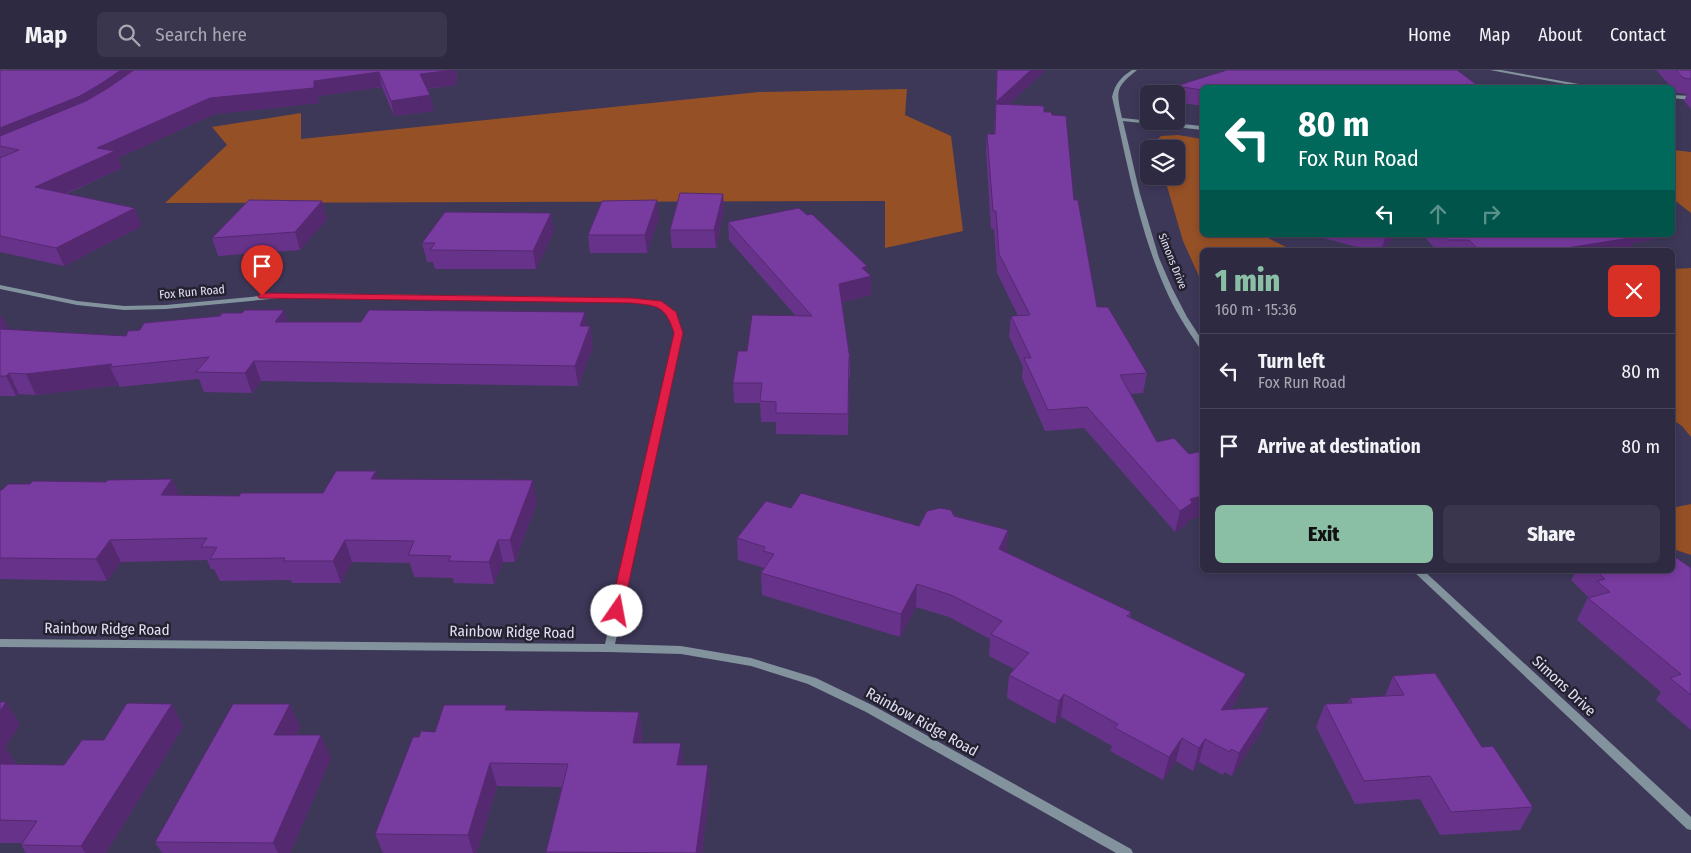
<!DOCTYPE html>
<html lang="en">
<head>
<meta charset="utf-8">
<style>
  body { margin:0; font-family:"Fira Sans Condensed",sans-serif; background:#3a364d; color:#f1f3f6; height:100vh; display:flex; flex-direction:column; font-size:19px; white-space:nowrap }
  * { box-sizing:border-box; margin:0 }
  p { font-size:16px; color:#a7a7b2 }
  .icon { flex:none; width:28px; height:28px; fill:none; stroke:currentColor; stroke-width:2; stroke-linecap:round; stroke-linejoin:round }
  .map { position:relative; flex:1; overflow:hidden }
  .sheet { position:absolute; left:1200px; top:178px; width:475px; height:325px; display:flex; flex-direction:column; background:#2e2a42; border-radius:8px; box-shadow:0 2px 8px #0003,0 0 0 1px #49465b }
  .sheet>* { flex:none }
  .hud { position:absolute; left:1200px; top:15px; width:475px; height:152px; border-radius:8px; box-shadow:0 2px 8px #0003,0 0 0 1px #49465b; background:#00695c; color:#fff; overflow:hidden }
  .buttons { position:absolute; left:1140px; top:15px; display:grid; gap:10px }
  .buttons a { display:grid; place-items:center; width:45px; height:45px; border-radius:8px; background:#2e2a42; box-shadow:0 2px 8px #0003,0 0 0 1px #49465b; font-size:25px }
  .pin { position:absolute; display:grid; place-items:center; width:42px; height:42px; color:#fff; margin:-51px -21px; border-radius:50% 50% 50% 0; rotate:-45deg; box-shadow:0 0 5px #0007 }
  .pin .icon { rotate:45deg }
  .me { position:absolute; width:55px; margin:-28px; rotate:12deg; stroke-linejoin:round; filter:drop-shadow(0 0 4px #0008) }
  .turn { display:flex; align-items:center; gap:18px; height:105px; padding:0 15px; font-size:22px }
  .turn .icon { width:65px; height:65px; stroke-width:2.5 }
  .turn b { display:block; font-size:35px; line-height:42px }
  .lanes { display:flex; align-items:center; height:48px; padding:0 15px; background:#0003; justify-content:center; gap:25px; direction:ltr }
  .lanes .off { opacity:.35 }
  .round { display:grid; place-items:center; flex:none; width:52px; height:52px; border-radius:8px; background:#3a364d }
  .head { display:flex; align-items:center; justify-content:space-between; height:85px; padding:0 15px }
  h1 { font-size:30px; font-weight:800; line-height:38px; color:#8abfa5 }
  .action { display:flex; gap:10px; margin-top:auto; padding:10px 15px }
  .action a { flex:1; height:58px; border-radius:8px; background:#8abfa5; color:#111; font-size:20px; font-weight:800; line-height:58px; text-align:center }
  .action a+a { background:#3a364d; color:#f1f3f6 }
  ul { padding:0; list-style:none }
  li { display:flex; align-items:center; gap:15px; height:75px; padding:0 15px; border-top:1px solid #49465b }
  li div { flex:1 }
  li b { display:block; font-size:19px }
  li em { font-style:normal }
  header { display:flex; align-items:center; gap:30px; box-sizing:border-box; height:70px; padding:0 25px; background:#2e2a42; border-bottom:1px solid #49465b }
  header strong { font-size:24px }
  nav { display:flex; gap:28px; margin-inline-start:auto; font-size:18px }
  .search { width:350px; height:45px; background:#3a364d; display:flex; align-items:center; gap:12px; box-sizing:border-box; padding:0 18px; border-radius:8px; color:#a7a7b2; font-size:19px }
  .map>svg:first-child { display:block }
</style>
</head>
<body>
<header>
<strong>Map</strong>
<div class="search"><svg class="icon" aria-label="search" viewBox="0 0 24 24"><circle cx="10" cy="10" r="6"/><path d="M15 15l6 6"/></svg>Search here</div>
<nav><a>Home</a><a>Map</a><a>About</a><a>Contact</a></nav>
</header>
<div class="map">
<svg width="1691" height="783" viewBox="0 0 1691 783">
  <rect width="100%" height="100%" fill="#3d3858"/>
  <path fill="#955026" d="M907 19 905 45 951 66 963 161 885 178V131L165 133 227 75 212 57 301 43V69L759 22Z
    M1178 65 1202 69V165H1262L1292 180H1202V213L1183 171 1164 106H1176V79H1156L1154 73 1161 66Z
    M1672 80 1691 82V143L1673 129Z
    M1691 198V367L1682 356 1673 350 1672 199Z
    M1691 434V485L1673 479 1672 438Z"/>
  <g fill="none" stroke-linecap="round" stroke-linejoin="round">
    <path fill="#82939d" fill-rule="evenodd" d="M1132 0H1137C1115 18 1116 20 1122 48L1202 56V60L1123 51 1140 124 1159 188 1172 218 1187 247 1202 270V277H1199C1186 258 1174 239 1165 218 1138 157 1127 91 1112 27 1115 14 1121 7 1132 0Z
      M1490 0H1501L1601 18H1587Z
      M1672 25 1691 26V30L1672 28Z
      M0 215 77 231 124 236 166 235 292 223 631 228 661 231 676 242 683 263 615 574 681 576 751 588 816 608 874 636 1131 779 1133 783H1116L866 642 808 614 751 596 681 584 609 582 0 577V569L605 574 675 263C666 234 660 235 631 232L292 227 166 239 124 240 77 235 0 219Z
      M1412 500H1423L1691 747V760L1687 759Z"/>
  </g>
  <path fill="#67338a" d="M0 0H456L457 15 427 19 434 41 394 46 382 17 318 26 319 33 215 44 118 88 122 98 66 124 142 156 64 196 0 182Z
    M997 0H1046L1009 34 1044 42 1052 45 1074 130 1097 237 1147 303 1143 323 1130 324 1188 450 1187 454 1175 462 1084 358 1045 361 1022 308 1023 297 1009 266 1011 246H1018L997 203 994 159H991L986 80 987 64H994Z
    M1656 0H1691V39L1684 31 1687 24 1677 23 1672 18Z
    M1176 16 1202 18V36L1176 32V24H1175Z
    M723 124 724 141 716 178H672L670 160Z
    M322 131 327 149 300 180 218 186 212 168Z
    M659 148 647 183H590L588 165Z
    M728 152 867 196V202L871 206V225L842 232 850 289V309L849 307 848 365 776 364V352H761L760 333H734L733 313 747 281 795 245 729 170Z
    M554 161 536 199H435L433 192H427L422 173Z
    M1312 165H1395L1383 180H1368Z
    M1423 165H1655L1653 170 1633 173 1630 180H1436Z
    M0 246 9 260 126 266 288 252 590 256 593 276 578 316 261 311 252 323 204 322 199 309 119 317V315L36 325 19 324 16 326H0Z
    M172 409 179 425 239 426 323 423 378 409 537 432 515 492H503L494 514 454 513 453 508 414 507 410 493 352 492 341 513H292L291 510 220 511 214 499H211L207 490 121 492 107 511 0 509V420L30 414 106 412Z
    M791 438 919 456 954 446 1008 460 1006 483 1131 542 1130 548 1239 626 1231 639 1269 637 1262 660 1232 706 1224 702 1223 705 1199 692 1193 701 1176 691 1163 710 1110 681 1112 676 1061 647 1055 654 1007 628 1009 605 1014 599 989 586 990 569 949 547 916 537 900 567 762 525 761 503 764 498 738 490 737 468Z
    M1691 498V660L1656 630 1661 622 1577 550 1588 527 1571 510 1574 505 1568 500H1672Z
    M1393 606 1482 677 1533 737 1520 760 1440 765 1420 729 1355 734 1316 657 1325 634 1348 633 1350 628 1385 626Z
    M0 632H6L20 655 5 677 16 694 64 695 104 670 172 634 183 657 106 783H26L21 775 22 773H0Z
    M508 640 639 642 642 665 641 673 683 695 710 717 702 783H546L562 717 497 716 477 783H383L375 764 419 667Z
    M300 657 296 665 331 688 290 783H162L155 772Z"/>
  <path fill="#542970" d="M121 0H137L139 6 0 76V58Z
    M456 0 457 15 423 19 420 4Z
    M1031 0H1046L996 46V34L995 47 996 32Z
    M379 2 382 17 318 26 319 33 215 44 118 88 122 98 42 134 35 117 97 78 210 28 314 11Z
    M430 25 434 41 394 46 391 31Z
    M723 124 724 141 716 178 714 160Z
    M657 130 659 148 647 183 645 165Z
    M322 131 327 149 300 180 295 162Z
    M135 138 142 156 64 196 56 178Z
    M551 143 554 161 536 199 533 181Z
    M1386 165H1395L1383 180H1381Z
    M1617 165H1655L1653 170 1633 173 1630 180H1554Z
    M867 196V207L871 206V225L839 233V214L862 198Z
    M284 240 290 259 275 252Z
    M585 242 588 262 590 256 593 276 578 316 575 296 580 256Z
    M2 246 12 266 0 275V248Z
    M254 291 261 311 252 323 245 303Z
    M112 294 110 297 119 315 36 325 26 304Z
    M9 303 19 324 16 326 6 306Z
    M376 401 382 422 371 409Z
    M172 409 182 431 161 425Z
    M533 410 537 432 515 492 510 470Z
    M1202 426V446L1188 450 1187 454 1175 462 1180 441 1190 429Z
    M1008 460 1006 482 996 501 999 479Z
    M110 470 121 492 107 511 96 489Z
    M345 470 352 492 341 513 333 491Z
    M498 470 503 492 494 514 489 492Z
    M917 514 916 537 900 567 901 544Z
    M1246 604 1239 626 1215 663 1221 640Z
    M1064 624 1061 647 1055 654 1059 631Z
    M6 632 20 655 5 677 16 694 0 716V641Z
    M172 634 183 657 106 783H85L81 776Z
    M290 634 300 657 285 688 274 665Z
    M1269 637 1262 660 1232 706 1239 683Z
    M639 642 642 665 637 695 633 673Z
    M321 665 331 688 290 783H278L273 773Z
    M1182 668 1176 691 1163 710 1169 687Z
    M1205 669 1199 692 1193 701 1199 678Z
    M681 673 684 696 677 695Z
    M490 693 497 716 477 783H473L468 765Z
    M708 695 710 717 702 783H696Z"/>
  <path fill="#783ba0" stroke="#542970" d="M0 0H121L102 13 80 26 0 58Z
    M134 0H454L420 4 430 25 391 31 379 2 314 11V18L210 28 97 78 115 81 35 117 135 138 56 178 0 166V88L19 80 0 76V66L86 31 108 18Z
    M997 0H1031L996 32Z
    M1227 0H1457L1481 18H1202V20L1176 16Z
    M1676 0H1691V9L1683 8Z
    M996 34 1044 36V42H1051L1052 45 1066 46 1074 130H1078L1097 237H1108L1147 303 1120 305 1157 372 1174 368 1189 384 1202 381V426L1190 429 1192 433 1180 441 1087 337 1048 340 1024 288H1031L1011 246 1030 245 999 184 996 141H993L987 64H995Z
    M680 123 723 124 714 160H670Z
    M249 130 322 131 295 162 212 168Z
    M657 130 645 165H588L602 131Z
    M799 138 807 145 812 144 867 196 862 198 871 206 839 214 850 289 849 287 848 344 776 343V332L760 331 762 313H733L738 281H747L752 245 812 246 728 152Z
    M445 142 551 143 533 181 430 180 435 173H422Z
    M1444 165H1633L1636 167 1554 180H1479L1469 170H1449Z
    M245 240H284L275 252H361L369 240 585 242 580 256H590L575 296 254 291 245 303 196 302 209 287 110 297 112 294 26 304 9 303 6 306H0V259L126 266 128 261 140 260 144 253 220 246 222 243H242Z
    M336 401H376L371 409 533 410 510 470H498L489 492 448 491 451 486 408 485 414 471 345 470 333 491H283L285 488 210 489 217 477H201L207 468 110 470 96 489 0 488V420H2L8 414H30L32 411 106 412 108 410 172 409 161 425 239 426 241 423H323Z
    M801 423 919 456 927 441 940 438 951 440 954 446 1008 460 999 479 1131 542 1127 546 1246 604 1221 640 1269 637 1239 683 1231 679 1230 682 1205 669 1199 678 1182 668 1169 687 1115 658 1118 654 1064 624 1059 631 1009 605 1029 583 991 564 1002 551 951 525 917 514 901 544 761 503 774 484 763 481 765 477 737 468 766 431 791 438Z
    M1677 488 1691 498V625L1670 608 1681 604 1588 528 1610 522 1597 511 1605 509 1595 500H1672V489Z
    M1435 603 1482 677 1493 676 1533 737 1451 742 1430 706 1364 711 1325 634 1352 633 1350 628 1404 625 1393 606Z
    M0 632H6L0 641Z
    M127 633 172 634 81 776 21 775 37 751 0 750V694L64 695 82 670H104Z
    M233 634H290L274 665H321L273 773 155 772Z
    M444 635H507L505 640 639 642 633 673H681L677 695H708L696 783 546 782 568 694 490 693 468 765 375 764 413 667H419L421 661 435 662Z"/>
  <path fill="#e11d48" stroke="#92132f" d="M262 223 631 228 661 231 676 242 683 263 622 544H612L610 541 674 263C665 235 658 236 631 233L259 228 258 226Z"/>
  <g text-anchor="middle" stroke-width="5" stroke-linejoin="round" paint-order="stroke">
    <g font-size="11" fill="#e1dff3" stroke="#242231">
      <text transform="translate(1173 191) rotate(68)" y="4">Simons Drive</text>
    </g>
    <g font-size="12" fill="#e1dff3" stroke="#242231">
      <text transform="translate(192 222) rotate(-5)" y="4">Fox Run Road</text>
    </g>
    <g font-size="15" fill="#e1dff3" stroke="#242231">
      <text transform="translate(107 559) rotate(1)" y="5">Rainbow Ridge Road</text>
      <text transform="translate(512 562) rotate(1)" y="5">Rainbow Ridge Road</text>
      <text transform="translate(1564 616) rotate(43)" y="5">Simons Drive</text>
      <text transform="translate(922 652) rotate(29)" y="5">Rainbow Ridge Road</text>
    </g>
  </g>
</svg>
<div class="buttons">
<a><svg class="icon" aria-label="search" viewBox="0 0 24 24"><circle cx="10" cy="10" r="6"/><path d="M15 15l6 6"/></svg></a>
<a><svg class="icon" aria-label="layers" viewBox="0 0 24 24"><path d="M12 4l9 5-9 5-9-5zM3 14l9 5 9-5"/></svg></a>
</div>
<div class="pin" style="left:262px;top:226px;background:#d93025"><svg class="icon" aria-label="arrive" viewBox="0 0 24 24"><path d="M6 21V4h12l-3 4 3 4H6"/></svg></div>
<svg class="me" style="left:617px;top:541px" viewBox="-20 -20 40 40"><circle r="19" fill="#fff"/><path d="M0-13L10 11 0 6-10 11z" fill="#e11d48"/></svg>
<div class="hud">
<div class="turn"><svg class="icon" aria-label="left" viewBox="0 0 24 24"><path d="M17 20v-9H6M10 6l-5 5 5 5"/></svg><div><b>80 m</b>Fox Run Road</div></div>
<div class="lanes"><svg class="icon" aria-label="left" viewBox="0 0 24 24"><path d="M17 20v-9H6M10 6l-5 5 5 5"/></svg><svg class="icon off" aria-label="ahead" viewBox="0 0 24 24"><path d="M12 20V5M6 11l6-6 6 6"/></svg><svg class="icon off" aria-label="right" viewBox="0 0 24 24"><path d="M7 20v-9h11M14 6l5 5-5 5"/></svg></div>
</div>
<section class="sheet">
<div class="head"><div><h1>1 min</h1><p>160 m · 15:36</p></div><a class="round" style="background:#d93025;color:#fff"><svg class="icon" aria-label="close" viewBox="0 0 24 24"><path d="M6 6l12 12M18 6L6 18"/></svg></a></div>
<ul>
<li><svg class="icon" aria-label="left" viewBox="0 0 24 24"><path d="M17 20v-9H6M10 6l-5 5 5 5"/></svg><div><b>Turn left</b><p>Fox Run Road</p></div><em>80 m</em></li>
<li><svg class="icon" aria-label="arrive" viewBox="0 0 24 24"><path d="M6 21V4h12l-3 4 3 4H6"/></svg><div><b>Arrive at destination</b></div><em>80 m</em></li>
</ul>
<div class="action"><a>Exit</a><a>Share</a></div>
</section>
</div>
</body>
</html>
